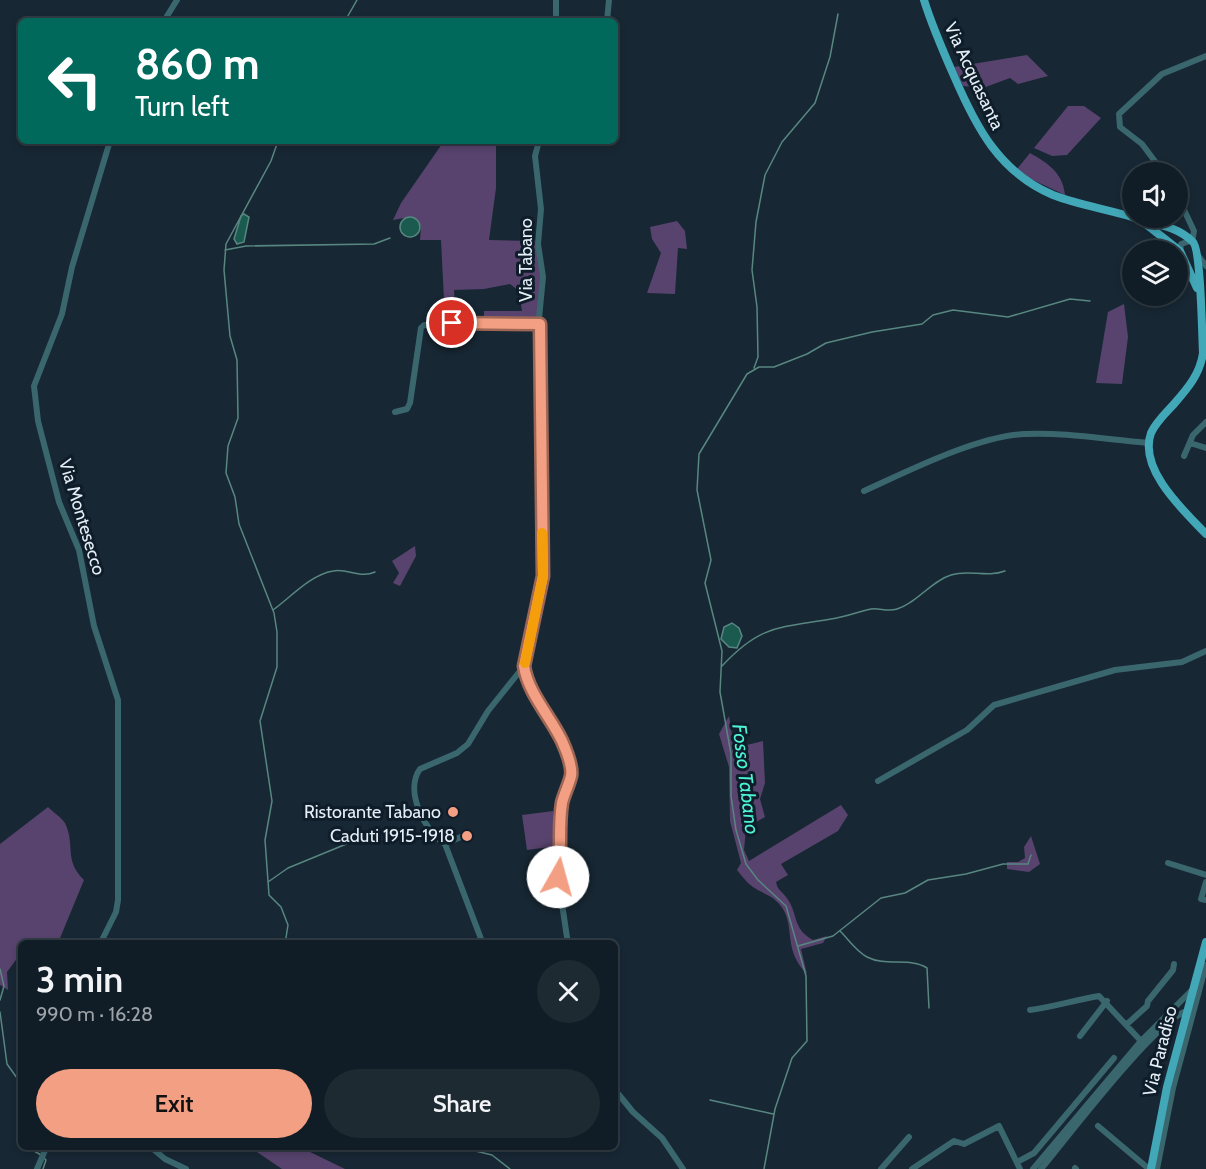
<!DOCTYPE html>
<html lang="en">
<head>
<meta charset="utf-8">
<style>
  body { margin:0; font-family:Cabin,sans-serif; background:#1e2a32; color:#f1f3f6; height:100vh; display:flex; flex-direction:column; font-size:22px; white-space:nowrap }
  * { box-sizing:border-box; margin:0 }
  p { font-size:20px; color:#9ca2a7 }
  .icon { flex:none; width:33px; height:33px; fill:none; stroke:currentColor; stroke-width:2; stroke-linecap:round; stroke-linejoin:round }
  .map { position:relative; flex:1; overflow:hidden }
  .side { position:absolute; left:18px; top:940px; width:600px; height:210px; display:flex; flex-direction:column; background:#111d26; border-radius:9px; box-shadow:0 3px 9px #0003,0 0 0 2px #303b43 }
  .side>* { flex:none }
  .banner { position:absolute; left:18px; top:18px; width:600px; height:126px; border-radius:9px; box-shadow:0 3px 9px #0003,0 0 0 2px #303b43; background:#00695c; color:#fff; overflow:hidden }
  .controls { position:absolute; left:1122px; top:162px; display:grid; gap:12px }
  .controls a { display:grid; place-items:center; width:66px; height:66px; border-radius:50%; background:#111d26; box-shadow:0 3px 9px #0003,0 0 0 2px #303b43; font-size:30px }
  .pin { position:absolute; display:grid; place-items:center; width:51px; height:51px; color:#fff; margin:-26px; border:3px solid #fff; border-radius:50%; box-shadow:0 2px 6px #0007 }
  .me { position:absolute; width:66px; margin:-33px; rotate:7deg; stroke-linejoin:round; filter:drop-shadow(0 0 4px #0008) }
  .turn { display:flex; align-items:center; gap:21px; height:126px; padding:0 18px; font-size:27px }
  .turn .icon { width:78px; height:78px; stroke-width:2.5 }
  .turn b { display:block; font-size:42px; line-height:51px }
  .round { display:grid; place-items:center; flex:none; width:63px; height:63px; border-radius:32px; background:#1e2a32 }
  .summary { display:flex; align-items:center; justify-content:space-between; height:102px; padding:0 18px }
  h1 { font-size:36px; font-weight:600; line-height:45px }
  .button { display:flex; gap:12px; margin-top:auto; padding:12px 18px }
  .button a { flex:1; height:69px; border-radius:36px; background:#f39f83; color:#111; font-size:24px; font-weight:600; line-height:69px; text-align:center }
  .button a+a { background:#1e2a32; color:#f1f3f6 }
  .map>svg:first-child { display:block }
</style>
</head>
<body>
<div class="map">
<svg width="1206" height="1169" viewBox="0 0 1206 1169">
  <rect width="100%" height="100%" fill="#172733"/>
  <path fill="#57436d" d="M1027 55 1048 76 1018 84 1010 78 983 88 963 86 954 67Z
    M1068 106H1084L1101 118 1067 155 1052 156 1034 148Z
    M444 141H496V188L489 240 535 241 541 280 538 321 484 322V311H522L519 291 510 284 484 289 454 290 456 321 445 320 441 240H420L421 226 404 218 393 220 401 203Z
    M1030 153C1048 163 1063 173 1065 195L1033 180 1017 169Z
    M677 221 685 231 687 249 678 248 675 294 647 293 661 253 652 239 650 227Z
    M1124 304 1128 337 1122 384 1096 383 1108 312Z
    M415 546 416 556 400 586 393 583 399 573 392 561Z
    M729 716 732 735 739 747 763 741 765 783 760 799 765 817 746 828 744 850 749 861 841 805 848 815 838 831 781 864 788 875 776 882C778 891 781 890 786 897 799 913 791 928 813 940L827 936 823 943 801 949 807 974C783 950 795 929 783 909 775 896 765 895 753 887 747 883 742 876 737 870L741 863 730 821 729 767 719 734Z
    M48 807C53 812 61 817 65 823 76 846 63 859 84 880L58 943 21 944V953L7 972 8 990 0 985V844Z
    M553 811 557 846 527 850 522 815Z
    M1031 836 1040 864 1029 872 1007 869V862H1018L1025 858 1024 847Z
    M251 1148H302L345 1169H282Z"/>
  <path fill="#1b5b4f" stroke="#588781" stroke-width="1.5" d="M244 214 249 217 244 242 237 244 234 239 241 216Z
    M400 227a10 10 0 1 1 20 0a10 10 0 1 1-20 0Z
    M732 623 739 628 742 636 737 648 729 647 721 639 724 627Z"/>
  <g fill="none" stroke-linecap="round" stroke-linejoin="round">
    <path stroke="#588781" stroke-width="1.5" d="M345 21 357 0
      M278 141 271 161 226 244 224 270 230 336 237 360 238 418 228 446 226 473 235 497 239 524 274 613 277 632V667L260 721 272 801 265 840 269 895 281 907 288 925 285 944
      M225 250 246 246 374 244 390 238
      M754 368 758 357 757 307 752 270 756 222 765 175 782 142 815 103 830 57 838 14
      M273 610C291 597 310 575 333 571 348 568 360 579 375 572
      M722 666C760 625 778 628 831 619 845 617 857 612 871 609 880 608 888 612 897 609 917 603 931 581 951 575 969 569 986 578 1005 571
      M268 882 288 868 361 838
      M840 931C849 940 856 951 867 957 886 967 910 957 927 968L929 1008
      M798 946 833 936 881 898 905 893 928 880 966 874 1003 864H1028L1031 855
      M0 969 4 986 0 1000
      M0 1012 7 1064 17 1078 21 1098
      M710 1100 773 1114
      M29 1148 41 1155
      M463 1148 492 1155 510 1169
      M43 1169 46 1160 44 1158
      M764 1169 775 1109 792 1058 807 1041 806 976 786 906 758 880 746 864 736 830 731 796V754L720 692 722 651 705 583 711 560 697 490 699 454 747 374 759 367H774L807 354 826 343 872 332 922 324 933 315 953 310 1008 317 1070 299 1090 301"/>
    <path stroke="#3a666e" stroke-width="6" d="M556 0V21
      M164 21 177 0
      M607 21 609 0
      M539 141 535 156 541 209 538 244 543 277 538 329 543 575 524 666 525 674 543 712 562 740 569 761 571 777 562 805V854L558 877 568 944
      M1163 172 1142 144 1120 127 1119 114 1162 74 1206 56
      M1178 197 1194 231 1192 242
      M1180 251 1181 244 1190 241
      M1197 254 1206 266
      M395 412 407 409 410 403 421 328 424 325H540
      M1190 443 1206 448
      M1184 456 1193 435 1206 422
      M864 491C908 471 977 436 1025 434 1065 432 1109 440 1149 443
      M878 781 967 730 994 705 1115 670 1182 662 1206 651
      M445 844 463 836
      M1168 863 1206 875
      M1206 882 1201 899 1206 900
      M100 944 116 912 118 900V700L94 626 79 550 59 502 38 421 34 386 62 314 72 267 110 141
      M483 944 445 844C425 832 404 791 420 769L457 753 468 744 488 711 524 666
      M1030 1010C1054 1007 1075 1000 1099 996L1141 1041
      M1126 1025 1147 1006 1148 1001 1173 970 1174 964
      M1080 1036 1107 1001
      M615 1090 633 1112 662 1138 683 1169
      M1098 1126 1149 1169
      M152 1148 165 1159 186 1169
      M1017 1162 1034 1153 1114 1058
      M1075 1168 1076 1169
      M37 1169 46 1148
      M881 1169 909 1137
      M912 1169 954 1141 964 1144 999 1126 1020 1169
      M1033 1169 1141 1041 1192 990
      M1041 1169C1066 1139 1157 1019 1187 1011
      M1157 1169 1173 1088 1206 965"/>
    <path stroke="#42a7b7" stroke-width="8" d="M924 0C932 26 943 51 954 76 976 127 999 172 1053 195 1079 205 1106 209 1132 217
      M1134 218C1155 224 1177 226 1193 242 1201 250 1202 336 1203 353 1200 374 1188 388 1174 404 1166 413 1156 422 1151 433 1138 469 1184 511 1206 534
      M1142 221 1180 251 1197 288
      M1151 1169 1167 1087 1206 942"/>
  </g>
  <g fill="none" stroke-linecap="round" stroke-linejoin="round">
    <g stroke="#9e6755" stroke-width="15">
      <path id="route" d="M452 323 540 324 543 576 524 666C528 693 550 716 562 741 566 750 573 766 571 776 569 785 564 794 562 803 558 828 562 852 558 877"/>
    </g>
    <use href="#route" stroke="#f39f83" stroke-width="10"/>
    <path stroke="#f59e0b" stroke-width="10" d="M525 663 543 576 542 533"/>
  </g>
  <g fill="#f39f83" stroke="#0e1d29" stroke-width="2">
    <circle cx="453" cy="812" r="6"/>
    <circle cx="467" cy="836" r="6"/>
  </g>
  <g text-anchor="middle" stroke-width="6" stroke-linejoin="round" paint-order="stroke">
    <g font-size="18" fill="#e5eff7" stroke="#0e1d29">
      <text transform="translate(974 76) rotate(65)" y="6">Via Acquasanta</text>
      <text transform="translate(526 260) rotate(-90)" y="6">Via Tabano</text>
      <text transform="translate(82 517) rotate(73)" y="6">Via Montesecco</text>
      <text transform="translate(1160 1051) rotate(-76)" y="6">Via Paradiso</text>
    </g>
    <g font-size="18" fill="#e5eff7" stroke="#0e1d29" text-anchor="end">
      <text x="441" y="818">Ristorante Tabano</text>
      <text x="455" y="842">Caduti 1915-1918</text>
    </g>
    <g font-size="20" font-style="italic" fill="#4df3d5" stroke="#0e1d29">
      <text transform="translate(746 779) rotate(83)" y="7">Fosso Tabano</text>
    </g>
  </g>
</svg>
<div class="controls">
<a><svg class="icon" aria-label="sound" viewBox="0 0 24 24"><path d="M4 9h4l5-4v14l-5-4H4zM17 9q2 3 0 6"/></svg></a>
<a><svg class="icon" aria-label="layers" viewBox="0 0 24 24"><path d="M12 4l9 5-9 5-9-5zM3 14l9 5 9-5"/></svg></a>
</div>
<div class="pin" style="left:452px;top:323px;background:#d93025"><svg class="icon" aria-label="arrive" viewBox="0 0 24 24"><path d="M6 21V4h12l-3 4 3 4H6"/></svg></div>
<svg class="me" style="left:558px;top:877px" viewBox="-20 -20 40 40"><circle r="19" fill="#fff"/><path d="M0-13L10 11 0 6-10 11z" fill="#f39f83"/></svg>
<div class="banner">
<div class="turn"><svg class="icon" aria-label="left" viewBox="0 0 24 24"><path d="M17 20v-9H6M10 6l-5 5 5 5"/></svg><div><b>860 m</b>Turn left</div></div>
</div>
<section class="side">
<div class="summary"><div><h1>3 min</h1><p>990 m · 16:28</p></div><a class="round"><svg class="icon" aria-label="close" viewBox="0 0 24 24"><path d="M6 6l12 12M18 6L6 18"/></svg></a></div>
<div class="button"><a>Exit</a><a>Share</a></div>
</section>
</div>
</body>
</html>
